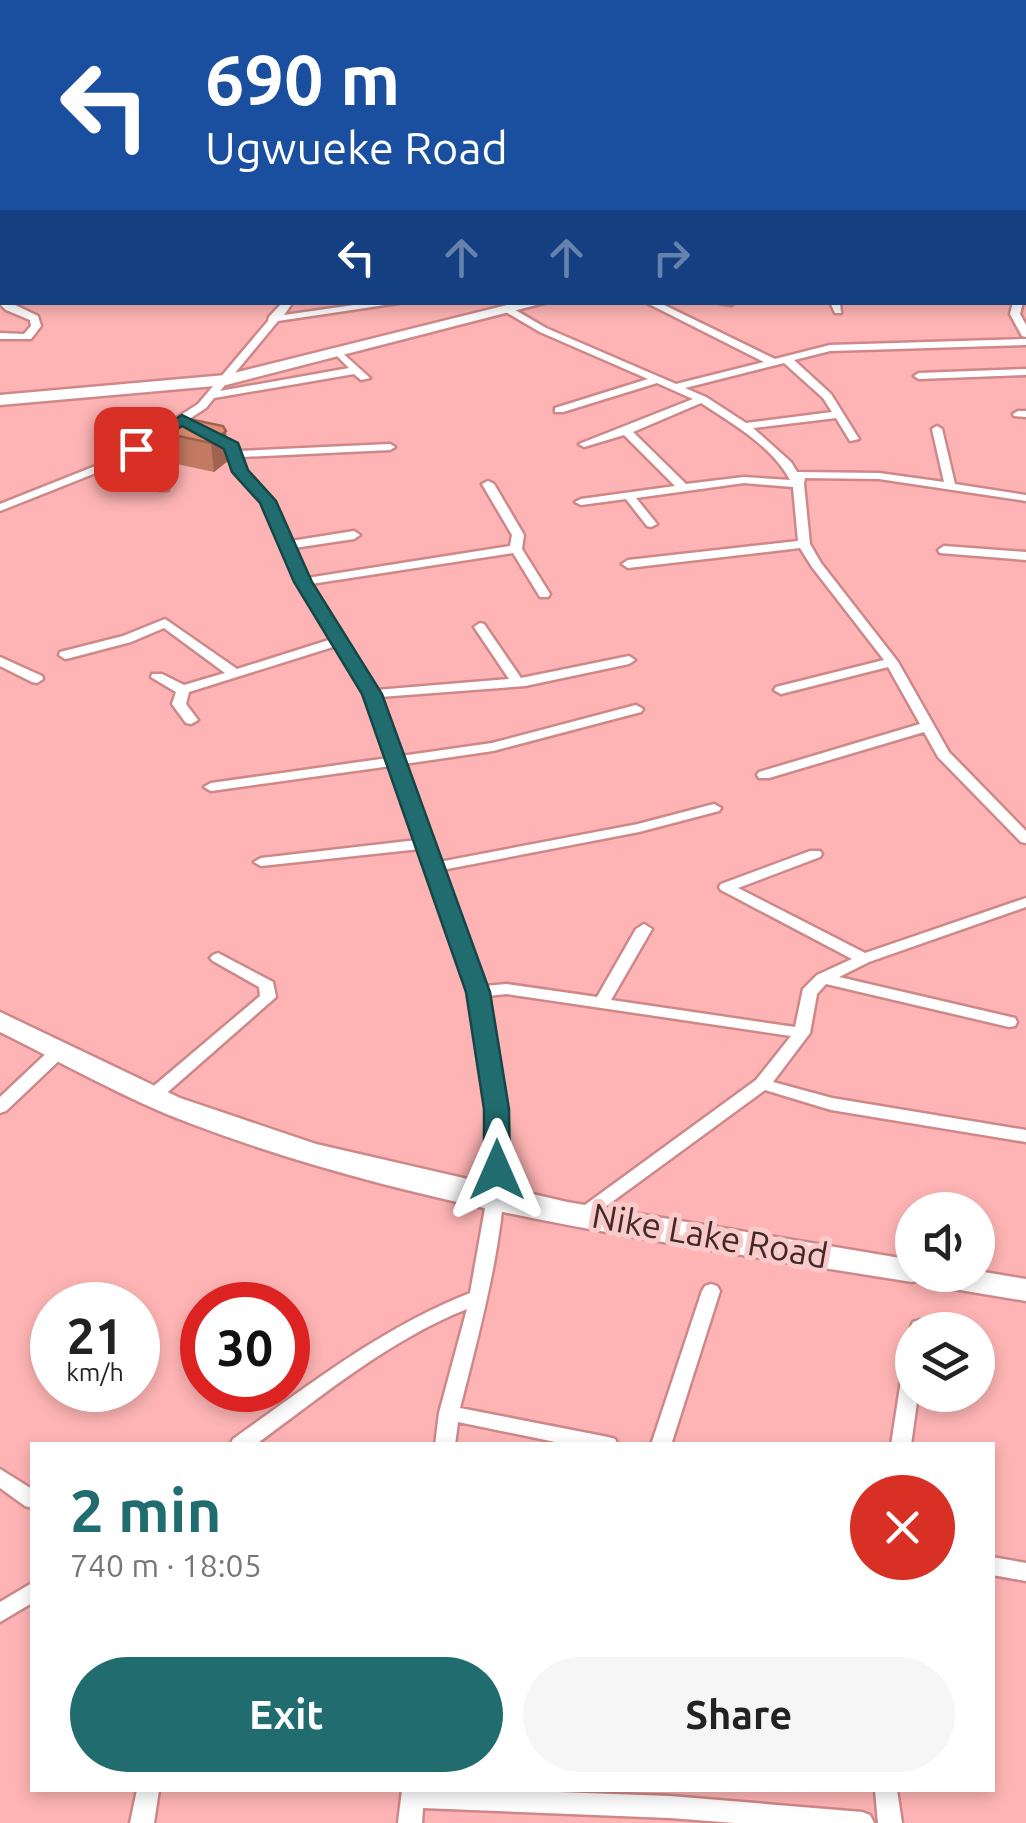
<!DOCTYPE html>
<html lang="en">
<head>
<meta charset="utf-8">
<style>
  body { margin:0; font-family:Ubuntu,sans-serif; background:#f6f6f6; color:#222; height:100vh; display:flex; flex-direction:column; font-size:38px; white-space:nowrap }
  * { box-sizing:border-box; margin:0 }
  p { font-size:32px; color:#767676 }
  .icon { flex:none; width:55px; height:55px; fill:none; stroke:currentColor; stroke-width:2; stroke-linecap:round; stroke-linejoin:round }
  .map { position:relative; flex:1; overflow:hidden }
  .side { position:absolute; left:30px; top:1442px; width:965px; height:350px; display:flex; flex-direction:column; background:#fff; border-radius:0px; box-shadow:0 5px 15px #0003 }
  .side>* { flex:none }
  .hud { position:absolute; left:0px; top:0px; width:1028px; height:305px; box-shadow:0 5px 15px #0003; background:#1a4fa0; color:#fff; overflow:hidden }
  .buttons { position:absolute; left:895px; top:1192px; display:grid; gap:20px }
  .buttons a { display:grid; place-items:center; width:100px; height:100px; border-radius:50%; background:#fff; box-shadow:0 5px 15px #0003; font-size:50px }
  .speed { position:absolute; left:30px; top:1282px; display:flex; gap:20px; font-size:50px; font-weight:700; text-align:center }
  .speed>* { display:grid; place-content:center; width:130px; height:130px; border-radius:50%; background:#fff; box-shadow:0 5px 15px #0003; line-height:1 }
  .speed small { font-size:25px; font-weight:400 }
  .speed .limit { border:15px solid #d22; background:#fff; color:#111 }
  .pin { position:absolute; display:grid; place-items:center; width:85px; height:85px; color:#fff; margin:-42px; border-radius:20px; box-shadow:0 5px 15px #0006 }
  .me { position:absolute; width:110px; margin:-55px; rotate:0deg; stroke-linejoin:round; filter:drop-shadow(0 0 8px #0008) }
  .turn { display:flex; align-items:center; gap:35px; height:210px; padding:0 40px; font-size:45px }
  .turn .icon { width:130px; height:130px; stroke-width:2.5 }
  .turn b { display:block; font-size:70px; line-height:85px }
  .lanes { display:flex; align-items:center; height:95px; padding:0 40px; background:#0003; justify-content:center; gap:50px; direction:ltr }
  .lanes .off { opacity:.35 }
  .round { display:grid; place-items:center; flex:none; width:105px; height:105px; border-radius:52px; background:#f6f6f6 }
  .headline { display:flex; align-items:center; justify-content:space-between; height:170px; padding:0 40px }
  h1 { font-size:60px; font-weight:600; line-height:75px; color:#206c6f }
  .cta { display:flex; gap:20px; margin-top:auto; padding:20px 40px }
  .cta a { flex:1; height:115px; border-radius:60px; background:#206c6f; color:#fff; font-size:40px; font-weight:600; line-height:115px; text-align:center }
  .cta a+a { background:#f6f6f6; color:#222 }
  .map>svg:first-child { display:block }
</style>
</head>
<body>
<div class="map">
<svg width="1026" height="1823" viewBox="0 0 1026 1823">
  <rect width="100%" height="100%" fill="#feb4b4"/>
  <g fill="none" stroke-linecap="round" stroke-linejoin="round">
    <path stroke="#ba86c8" stroke-width="2.5" d="M24 2 41 0"/>
    <g stroke="#cf8889" stroke-width="5">
      <path id="street" d="M0 18H2V23H0Z
        M0 62H2V67H0Z
        M0 82H2V86H0Z
        M1025 86H1026V90H1025Z
        M0 112H2V116H0Z
        M1025 139H1026V143H1025Z
        M0 220H2V226H0Z
        M0 259H2V265H0Z
        M2 273V284L0 285V274Z
        M0 295 2 296V302H9L38 316 41 326 31 339H0V333L24 334 31 326 30 320 6 310 0 304Z
        M283 302H293L284 315 375 302H405L278 321 220 391 349 368 333 352 338 349 370 378 361 380 354 374 214 398 206 408 125 461 168 486V490H160L116 465 0 511V504L113 459 198 404 268 321 269 317Z
        M645 302H658L775 359 830 345 1026 339V345L830 351 794 360 831 394 859 439 850 441 836 418 753 428 791 462 797 472 879 473 944 482 932 429 937 426 942 429 955 484 1026 495V501L879 479 805 478 804 484 810 544 821 563 898 662 949 752 1026 831V843L1021 842 938 757 924 732 769 778H759L757 775 759 772 920 724 888 667 781 694 774 690 776 687 884 660 812 567 800 548 628 568 622 564 628 560 798 541 793 487 744 483 636 498 657 524 651 527 647 526 626 499 581 505 575 502 581 499 675 486 624 435 584 447 579 444 693 399 657 383 563 412H555V408L648 379 540 332 504 311V307H510L546 328 676 384 764 362ZM784 363 823 398 832 412 746 423 706 397 685 388ZM701 403C733 424 772 446 790 480L744 477 686 484 633 432Z
        M715 302H735L731 305Z
        M830 302H840L841 313H835Z
        M1013 302H1023L1020 314 1026 325V337L1022 336 1010 314Z
        M1026 369V375L919 379 914 376 919 373Z
        M1018 411H1026V417L1014 416 1013 414Z
        M212 431 236 444 239 451 390 444 395 447 390 450 241 457 245 471 274 501 291 541 354 531 360 535 354 539 294 548 307 578 510 546 512 535 482 484 488 481 494 484 524 535 522 549 550 594 548 597H540L513 553 311 584 376 690 509 679 474 627 480 623 484 624 521 678 629 656 635 660 629 664 525 686 380 697 401 756 492 743 636 705 643 709 641 712 493 751 404 764 439 862 638 824 714 804 721 808 719 811 639 832 442 870 484 986 507 984 597 997 636 929 644 924 652 929 611 1000 795 1027 803 989 817 975 852 959 721 890 719 887 721 884 810 851H820L822 854 820 857 738 888 865 953 1026 898V907L869 962 839 977 1015 1018 1017 1022 1015 1026 1009 1027 826 984 817 994 810 1033 773 1082 832 1098 1026 1130V1142L831 1110 765 1090 590 1218H578L575 1214 578 1210 756 1080 791 1036 507 994 487 996C493 1034 503 1073 505 1111 512 1213 485 1310 460 1408L608 1437 615 1439 618 1445H570L458 1422 455 1445H435L439 1413 467 1309C389 1340 322 1396 255 1445H230L233 1439C309 1385 383 1327 470 1293L487 1197 489 1109 470 992 420 849 261 866 254 862 261 858 417 840 391 766 211 791 204 787 211 783 388 758 365 694 336 646 189 692 186 704 198 720 191 724 186 723 172 704 176 692 151 677 152 674H162L184 685 225 673 164 628 131 642 70 658 65 659 59 655 60 652 123 636 165 619 237 669 332 639 297 582 263 502 234 472 227 448 208 436 207 434Z
        M944 546 1026 552V560L940 553 938 550Z
        M0 657 42 676 43 679 37 683 32 682 0 666Z
        M218 953 273 982 276 997 161 1098H149L147 1094 149 1090 260 996 259 987 213 961 210 958 213 955Z
        M60 1045 66 1046 68 1050 66 1054 6 1111 0 1113V1097L54 1046Z
        M711 1284 717 1286 720 1291 671 1445H651L702 1291 705 1286Z
        M920 1320 927 1322 929 1330H912V1333L911 1327 913 1322Z
        M912 1367V1395H918L911 1445H891L902 1374 905 1369Z
        M0 1469 32 1489V1508L25 1506 0 1488Z
        M992 1557 1026 1563V1581L992 1575Z
        M32 1583V1603L0 1622V1602Z
        M137 1790H159L154 1823H130Z
        M402 1790H502L670 1796 862 1812 870 1815 874 1823H735L670 1818 423 1808 422 1823H398Z
        M875 1790H897L902 1823H878Z"/>
    </g>
    <g stroke="#cf8889" stroke-width="6">
      <path id="secondary" d="M1025 26H1026V32H1025Z
        M0 172H2V180H0Z"/>
    </g>
    <g stroke="#cf8889" stroke-width="5">
      <path id="primary" d="M1025 205H1026V213H1025Z
        M519 302H548L226 385 0 405V395L226 375Z
        M0 1012 180 1098 316 1144 567 1202 912 1260V1275H978V1271L1026 1279V1301L936 1286 923 1279 912 1282C671 1243 421 1211 192 1124 125 1099 63 1063 0 1032Z"/>
    </g>
    <use href="#street" fill="#fff" fill-rule="evenodd"/>
    <use href="#secondary" fill="#fff" fill-rule="evenodd"/>
    <use href="#primary" fill="#fff" fill-rule="evenodd"/>
  </g>
  <path fill="#c37a62" d="M223 426 229 460 214 472 163 461 160 432Z"/>
  <path fill="#9f6350" d="M226 431 229 460 214 472 211 443Z"/>
  <path fill="#e38e72" stroke="#9f6350" stroke-width="2.5" d="M180 417 223 426 226 431 211 443 160 432Z"/>
  <path fill="#206c6f" stroke="#154648" stroke-width="2.5" d="M182 415 238 443 248 470 276 501 312 582 382 694 490 992 509 1109 510 1170 507 1176 497 1179 484 1170V1109L466 992 362 694 294 582 260 503 232 472 224 449 182 426 142 453 128 449Z"/>
  <g text-anchor="middle" stroke-width="10" stroke-linejoin="round" paint-order="stroke">
    <g font-size="35" fill="#442727" stroke="#f8caca">
      <text transform="translate(710 1236) rotate(10)" y="12">Nike Lake Road</text>
    </g>
  </g>
</svg>
<div class="buttons">
<a><svg class="icon" aria-label="sound" viewBox="0 0 24 24"><path d="M4 9h4l5-4v14l-5-4H4zM17 9q2 3 0 6"/></svg></a>
<a><svg class="icon" aria-label="layers" viewBox="0 0 24 24"><path d="M12 4l9 5-9 5-9-5zM3 14l9 5 9-5"/></svg></a>
</div>
<div class="speed"><div>21<small>km/h</small></div><div class="limit">30</div></div>
<div class="pin" style="left:136px;top:449px;background:#d93025"><svg class="icon" aria-label="arrive" viewBox="0 0 24 24"><path d="M6 21V4h12l-3 4 3 4H6"/></svg></div>
<svg class="me" style="left:497px;top:1170px" viewBox="-20 -20 40 40"><path d="M0-17L14 15 0 8-14 15z" fill="#206c6f" stroke="#fff" stroke-width="4"/></svg>
<div class="hud">
<div class="turn"><svg class="icon" aria-label="left" viewBox="0 0 24 24"><path d="M17 20v-9H6M10 6l-5 5 5 5"/></svg><div><b>690 m</b>Ugwueke Road</div></div>
<div class="lanes"><svg class="icon" aria-label="left" viewBox="0 0 24 24"><path d="M17 20v-9H6M10 6l-5 5 5 5"/></svg><svg class="icon off" aria-label="ahead" viewBox="0 0 24 24"><path d="M12 20V5M6 11l6-6 6 6"/></svg><svg class="icon off" aria-label="ahead" viewBox="0 0 24 24"><path d="M12 20V5M6 11l6-6 6 6"/></svg><svg class="icon off" aria-label="right" viewBox="0 0 24 24"><path d="M7 20v-9h11M14 6l5 5-5 5"/></svg></div>
</div>
<section class="side">
<div class="headline"><div><h1>2 min</h1><p>740 m · 18:05</p></div><a class="round" style="background:#d93025;color:#fff"><svg class="icon" aria-label="close" viewBox="0 0 24 24"><path d="M6 6l12 12M18 6L6 18"/></svg></a></div>
<div class="cta"><a>Exit</a><a>Share</a></div>
</section>
</div>
</body>
</html>
